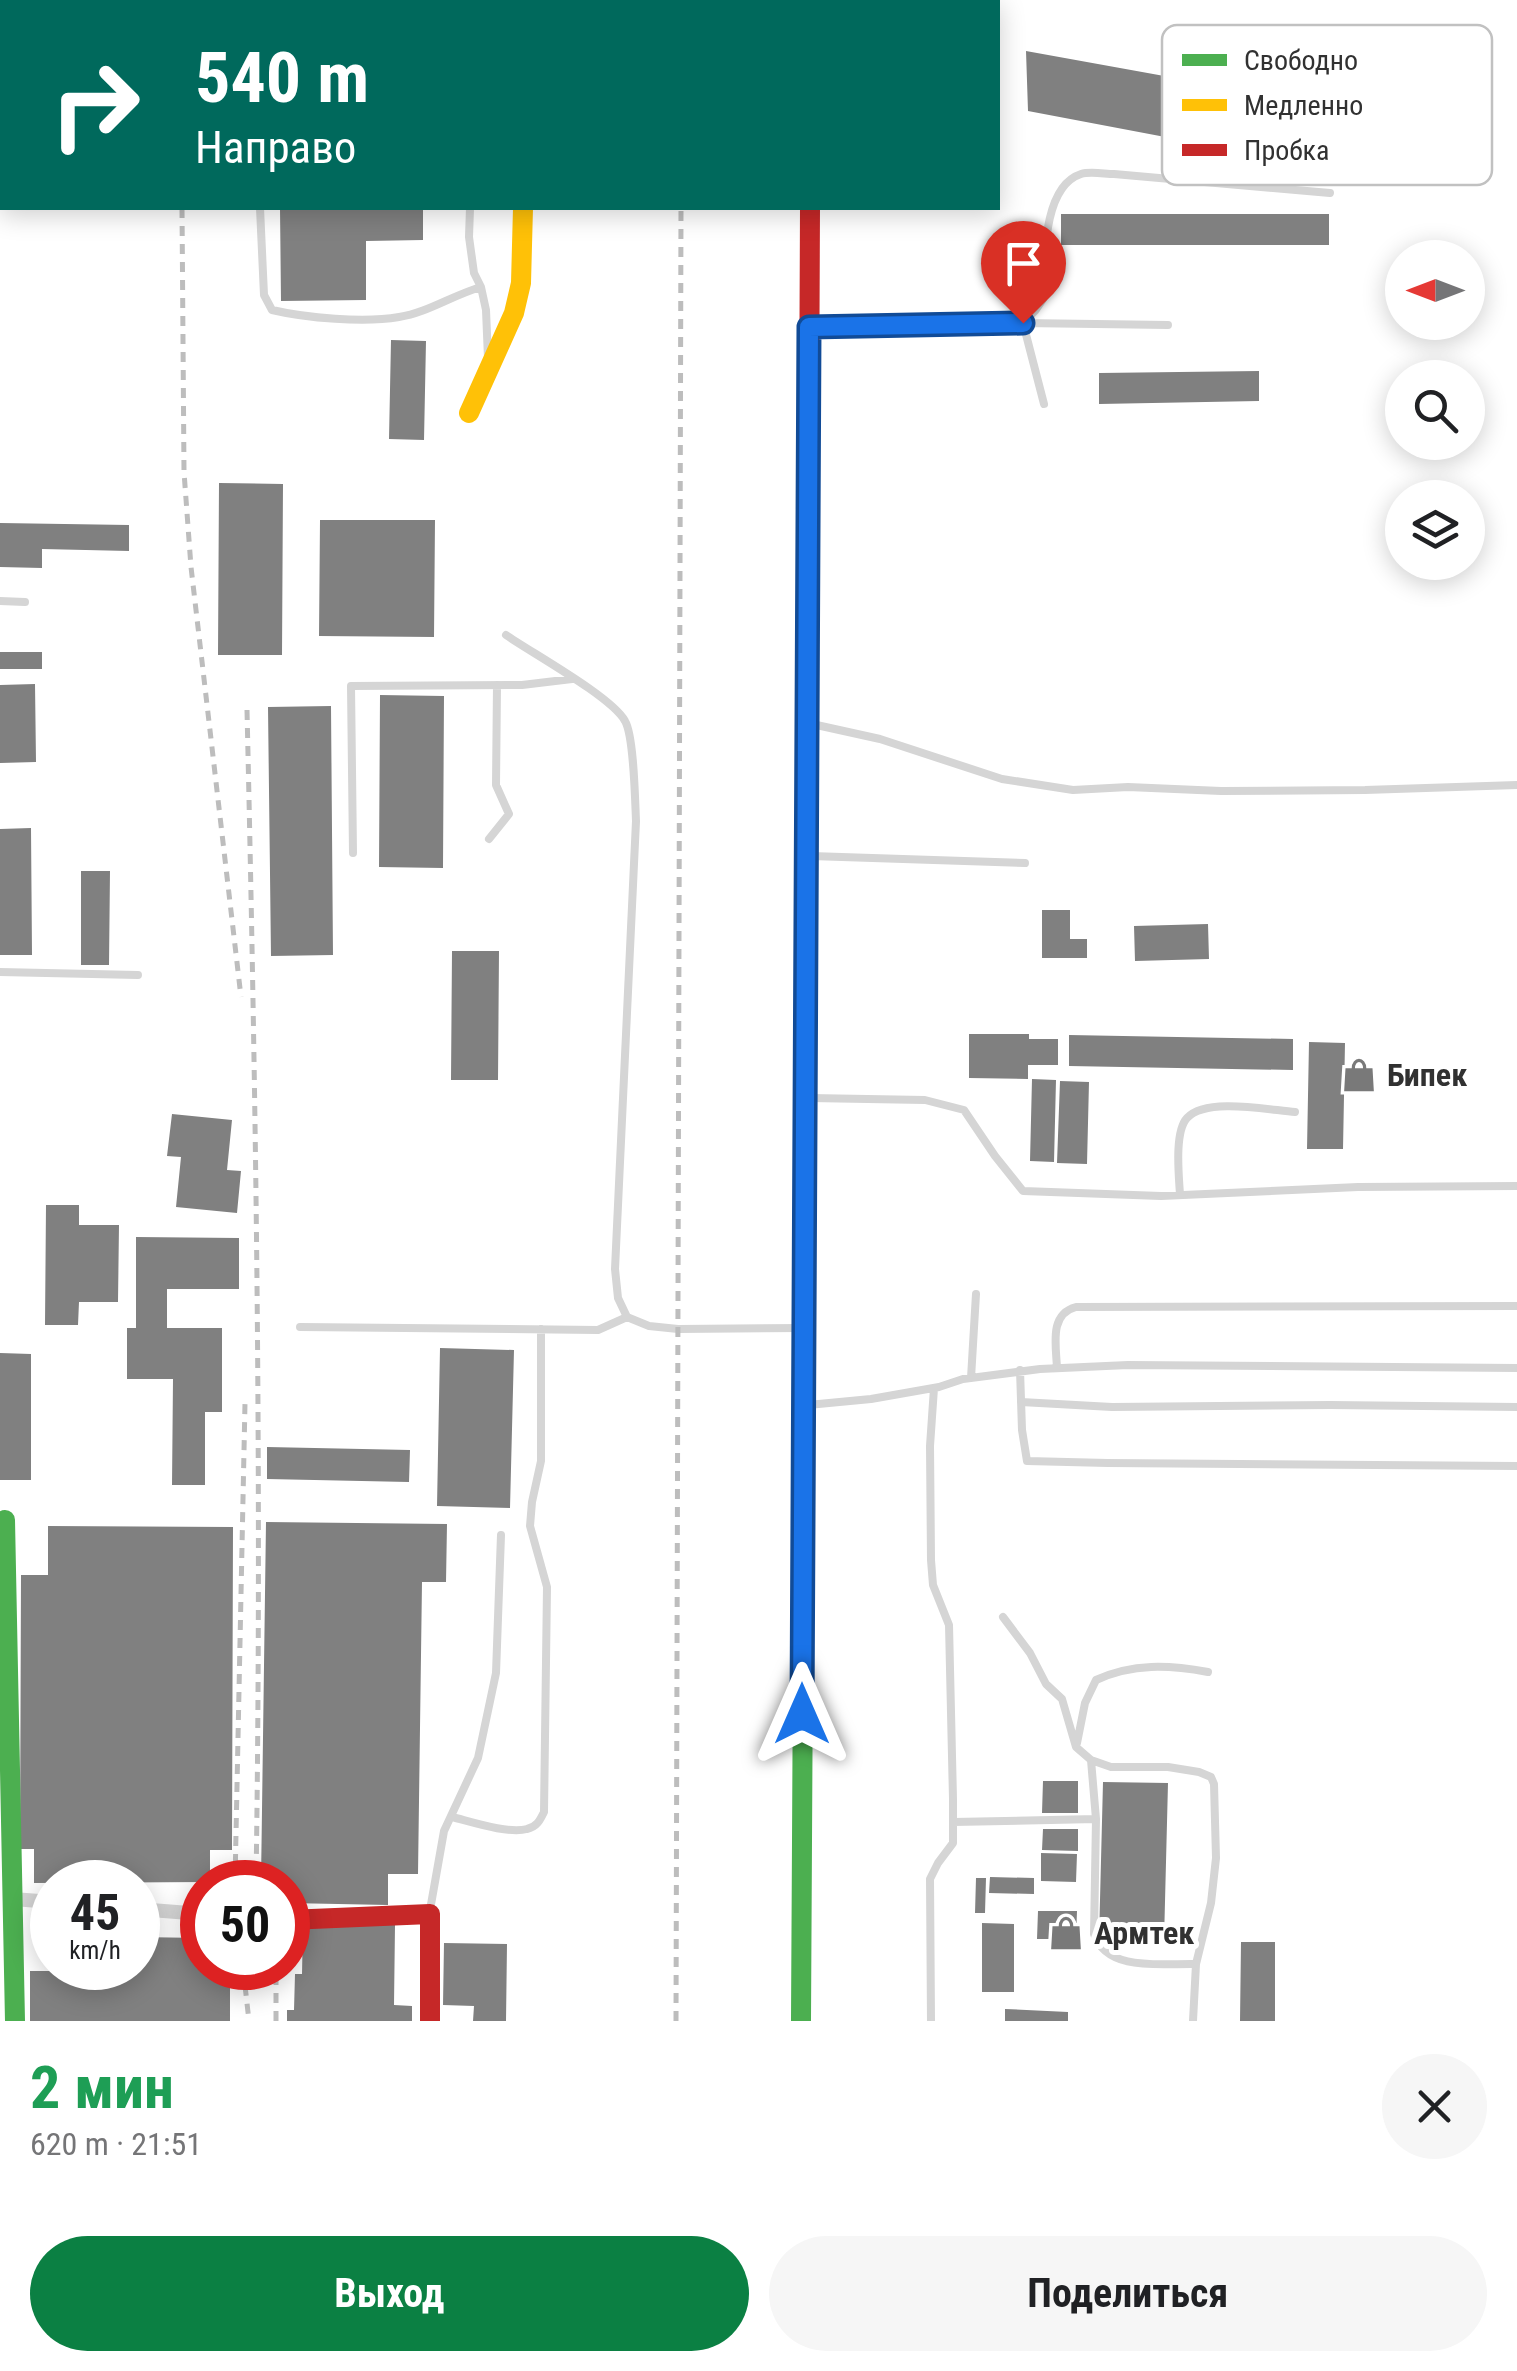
<!DOCTYPE html>
<html lang="ru">
<head>
<meta charset="utf-8">
<style>
  body { margin:0; font-family:"Roboto Condensed",sans-serif; background:#f6f6f6; color:#202124; height:100vh; display:flex; flex-direction:column; font-size:38px; white-space:nowrap }
  * { box-sizing:border-box; margin:0 }
  p { font-size:32px; color:#757577 }
  .icon { flex:none; width:55px; height:55px; fill:none; stroke:currentColor; stroke-width:2; stroke-linecap:round; stroke-linejoin:round }
  .map { position:relative; height:2021px; overflow:hidden }
  .side { display:flex; flex-direction:column; background:#fff; flex:1 }
  .side>* { flex:none }
  .hud { position:absolute; left:0px; top:0px; width:1000px; height:210px; box-shadow:0 5px 25px #0003; background:#00695c; color:#fff; overflow:hidden }
  .needle { width:65px; rotate:270deg }
  .controls { position:absolute; left:1385px; top:240px; display:grid; gap:20px }
  .controls a { display:grid; place-items:center; width:100px; height:100px; border-radius:50%; background:#fff; box-shadow:0 5px 25px #0003; font-size:50px }
  .speed { position:absolute; left:30px; top:1860px; display:flex; gap:20px; font-size:50px; font-weight:700; text-align:center }
  .speed>* { display:grid; place-content:center; width:130px; height:130px; border-radius:50%; background:#fff; box-shadow:0 5px 25px #0003; line-height:1 }
  .speed small { font-size:25px; font-weight:400 }
  .speed .limit { border:15px solid #d22; background:#fff; color:#111 }
  .pin { position:absolute; display:grid; place-items:center; width:85px; height:85px; color:#fff; margin:-102px -42px; border-radius:50% 50% 50% 0; rotate:-45deg; box-shadow:0 0 10px #0007 }
  .pin .icon { rotate:45deg }
  .me { position:absolute; width:110px; margin:-55px; rotate:0deg; stroke-linejoin:round; filter:drop-shadow(0 0 8px #0008) }
  .turn { display:flex; align-items:center; gap:35px; height:210px; padding:0 30px; font-size:45px }
  .turn .icon { width:130px; height:130px; stroke-width:2.5 }
  .turn b { display:block; font-size:70px; line-height:85px }
  .round { display:grid; place-items:center; flex:none; width:105px; height:105px; border-radius:52px; background:#f6f6f6 }
  .headline { display:flex; align-items:center; justify-content:space-between; height:170px; padding:0 30px }
  h1 { font-size:60px; font-weight:700; line-height:75px; color:#1e9e55 }
  .cta { display:flex; gap:20px; margin-top:auto; padding:20px 30px }
  .cta a { flex:1; height:115px; border-radius:60px; background:#0b8043; color:#fff; font-size:40px; font-weight:700; line-height:115px; text-align:center }
  .cta a+a { background:#f6f6f6; color:#202124 }
  .map>svg:first-child { display:block }
</style>
</head>
<body>
<div class="map">
<svg width="1517" height="2021" viewBox="0 0 1517 2021">
  <rect width="100%" height="100%" fill="#fff"/>
  <path fill="#808080" d="M1026 51 1319 104 1308 164 1028 111Z
    M280 208H423V240L366 241V300L281 301Z
    M1061 214H1329V245H1061Z
    M391 340 426 341 424 440 389 439Z
    M1259 371V401L1099 404V373Z
    M219 483 283 484 282 655H218Z
    M320 520H435L434 637 319 636Z
    M0 523 129 525V551L42 549V568L0 567Z
    M0 652H42V669H0Z
    M35 684 36 762 0 763V685Z
    M380 695 444 696 443 868 379 867Z
    M331 706 333 955 271 956 268 707Z
    M31 828 32 955H0V829Z
    M81 871H110L109 965H81Z
    M1042 910H1070V939H1087V958H1042Z
    M1208 924 1209 959 1135 961 1134 926Z
    M452 951H499L498 1080H451Z
    M969 1034H1029V1039H1058V1065H1028V1079L969 1078Z
    M1069 1035 1293 1039V1070L1069 1066Z
    M1309 1042 1345 1043 1343 1149H1307Z
    M1032 1079 1056 1080 1054 1162 1030 1161Z
    M1060 1081 1089 1082 1087 1164 1057 1163Z
    M172 1114 232 1120 227 1170 241 1171 237 1213 176 1207 181 1157 167 1156Z
    M46 1205H79V1225H119L118 1302H79L78 1325H45Z
    M136 1237 239 1238V1289H167V1328H222V1412H205V1485H172L173 1379H127V1328H136Z
    M440 1348 514 1350 510 1508 437 1506Z
    M0 1353 31 1354V1480H0Z
    M267 1447 410 1450 409 1482 267 1479Z
    M266 1522 447 1524 446 1582H422L418 1874H388V1905L288 1903V1882H261Z
    M48 1526 233 1527 232 1850H210V1882L34 1883V1849H20L21 1575H48Z
    M1043 1781H1078V1813H1042Z
    M1103 1782 1168 1783 1164 1941 1099 1939Z
    M1043 1829H1078V1851L1042 1850Z
    M1041 1853 1077 1854 1076 1882 1041 1881Z
    M990 1877 1034 1878V1894L989 1893Z
    M976 1878H986L985 1913H975Z
    M1038 1911H1077L1076 1939H1037Z
    M982 1923 1014 1924V1992H982Z
    M303 1924 395 1925 394 2005 412 2006V2021H287V2010H294L295 1974H302Z
    M138 1937 202 1938V1968H214V1974H230V2021H30V1971H54V1968H138Z
    M1241 1942H1275V2021H1240Z
    M444 1943 507 1944 506 2021H473L474 2006 443 2005Z
    M1005 2009 1068 2012V2021H1005Z"/>
  <g fill="none" stroke-linecap="round" stroke-linejoin="round">
    <path stroke="#d5d5d5" stroke-width="8" d="M260 208 264 295 272 310C306 318 364 323 399 317 427 313 453 295 481 287
      M470 208 469 237 474 273 481 287 486 310 488 358
      M1168 325 1023 323 1035 311 1043 299C1045 265 1041 187 1081 174 1090 171 1105 174 1114 174L1330 193
      M814 327 1023 323 1044 404
      M0 601 25 602
      M506 635C532 653 612 697 625 721 634 736 635 800 636 821L615 1269 618 1298 627 1317 649 1326 678 1329 804 1328
      M812 724 880 739 1002 779 1073 790 1128 787 1221 791 1365 790 1517 785
      M489 839 509 814 496 785 497 685
      M353 853 351 686 522 685 572 679
      M811 856 1025 863
      M0 972 138 975
      M810 1098 925 1100 964 1110 995 1156 1023 1191 1161 1196 1358 1187 1517 1186
      M1180 1195C1179 1177 1174 1132 1187 1118 1206 1097 1269 1110 1295 1112
      M300 1327 598 1330 627 1317
      M1057 1368C1056 1345 1049 1314 1076 1307L1517 1306
      M1020 1370 1022 1430 1027 1461 1108 1463 1517 1466
      M971 1378 976 1294
      M1021 1402 1112 1407 1330 1405 1517 1407
      M808 1405 871 1399 939 1387 963 1379 1040 1369 1128 1365 1517 1368
      M1003 1617 1030 1653 1046 1684 1062 1699 1076 1747 1091 1760 1111 1767H1168L1199 1772 1211 1777 1214 1784 1216 1858 1211 1903 1196 1964 1193 2021
      M1077 1743 1085 1703 1096 1680C1133 1663 1169 1665 1208 1672
      M1091 1760 1096 1819 1094 1934C1107 1973 1164 1963 1196 1964
      M452 1817C472 1822 508 1834 527 1829 537 1827 540 1820 544 1812L547 1587 530 1526 532 1502 541 1461V1329
      M953 1822 1096 1819
      M430 1910 444 1831 478 1758 496 1673 501 1535
      M931 2021 930 1879 938 1863 953 1843V1799L949 1625 933 1585 931 1560 930 1446 934 1388"/>
    <path stroke="#d5d5d5" stroke-width="14" d="M528 2V0
      M13 1899 52 1902
      M138 1909 202 1914"/>
    <path stroke="#4caf50" stroke-width="20" d="M5 1520 15 2021
      M801 2021 805 1301"/>
    <path stroke="#ffc107" stroke-width="20" d="M811 0V2
      M469 413 514 313 521 283 523 208
      M805 1301 807 890"/>
    <path stroke="#c62828" stroke-width="20" d="M807 890 810 208
      M288 1920 430 1914V2021"/>
    <path stroke="#bdbdbd" stroke-width="5" stroke-dasharray="10 8" stroke-linecap="butt" d="M682 2V0
      M182 208 184 472 191 567 241 997
      M247 710C256 1101 262 1491 256 1882
      M235 1882 245 1403
      M243 1968 249 2021
      M276 2021V1968
      M676 2021 681 208"/>
  </g>
  <g fill="none" stroke-linecap="round" stroke-linejoin="round">
    <g stroke="#114b97" stroke-width="25">
      <path id="route" d="M802 1714 809 327 1023 323"/>
    </g>
    <use href="#route" stroke="#1a73e8" stroke-width="18"/>
  </g>
  <defs>
    <g id="shop-bare" transform="scale(2.7)"><path d="M-5-2.5h2.3a2.7 3.5 0 0 1 5.4 0H5L5.5 6h-11ZM-1.5-2.5h3a1.5 2.3 0 0 0-3 0Z" fill="#797979" stroke="#fff" stroke-width="2.5" paint-order="stroke"/></g>
  </defs>
  <g fill-rule="evenodd">
    <use href="#shop-bare" x="1359" y="1075"/>
    <use href="#shop-bare" x="1066" y="1933"/>
  </g>
  <g text-anchor="middle" stroke-width="10" stroke-linejoin="round" paint-order="stroke">
    <g font-size="32" font-weight="bold" fill="#313131" stroke="#fff" text-anchor="start">
      <text x="1387" y="1086">Бипек</text>
      <text x="1094" y="1944">Армтек</text>
    </g>
  </g>
  <rect x="1162" y="25" width="330" height="160" rx="15" fill="#fff" stroke="#c1c1c1" stroke-width="2.5"/>
  <rect x="1182" y="54" width="45" height="12" fill="#4caf50"/>
  <rect x="1182" y="99" width="45" height="12" fill="#ffc107"/>
  <rect x="1182" y="144" width="45" height="12" fill="#c62828"/>
  <g font-size="28" fill="#313131">
    <text x="1244" y="70">Свободно</text>
    <text x="1244" y="115">Медленно</text>
    <text x="1244" y="160">Пробка</text>
  </g>
</svg>
<div class="controls">
<a><svg class="needle" viewBox="-14 -14 28 28"><path d="M0-13l5 13h-10z" fill="#e53935"/><path d="M0 13l5-13h-10z" fill="#757577"/></svg></a>
<a><svg class="icon" aria-label="search" viewBox="0 0 24 24"><circle cx="10" cy="10" r="6"/><path d="M15 15l6 6"/></svg></a>
<a><svg class="icon" aria-label="layers" viewBox="0 0 24 24"><path d="M12 4l9 5-9 5-9-5zM3 14l9 5 9-5"/></svg></a>
</div>
<div class="speed"><div>45<small>km/h</small></div><div class="limit">50</div></div>
<div class="pin" style="left:1023px;top:323px;background:#d93025"><svg class="icon" aria-label="arrive" viewBox="0 0 24 24"><path d="M6 21V4h12l-3 4 3 4H6"/></svg></div>
<svg class="me" style="left:802px;top:1714px" viewBox="-20 -20 40 40"><path d="M0-17L14 15 0 8-14 15z" fill="#1a73e8" stroke="#fff" stroke-width="4"/></svg>
<div class="hud">
<div class="turn"><svg class="icon" aria-label="right" viewBox="0 0 24 24"><path d="M7 20v-9h11M14 6l5 5-5 5"/></svg><div><b>540 m</b>Направо</div></div>
</div>
</div>
<section class="side">
<div class="headline"><div><h1>2 мин</h1><p>620 m · 21:51</p></div><a class="round"><svg class="icon" aria-label="close" viewBox="0 0 24 24"><path d="M6 6l12 12M18 6L6 18"/></svg></a></div>
<div class="cta"><a>Выход</a><a>Поделиться</a></div>
</section>
</body>
</html>
